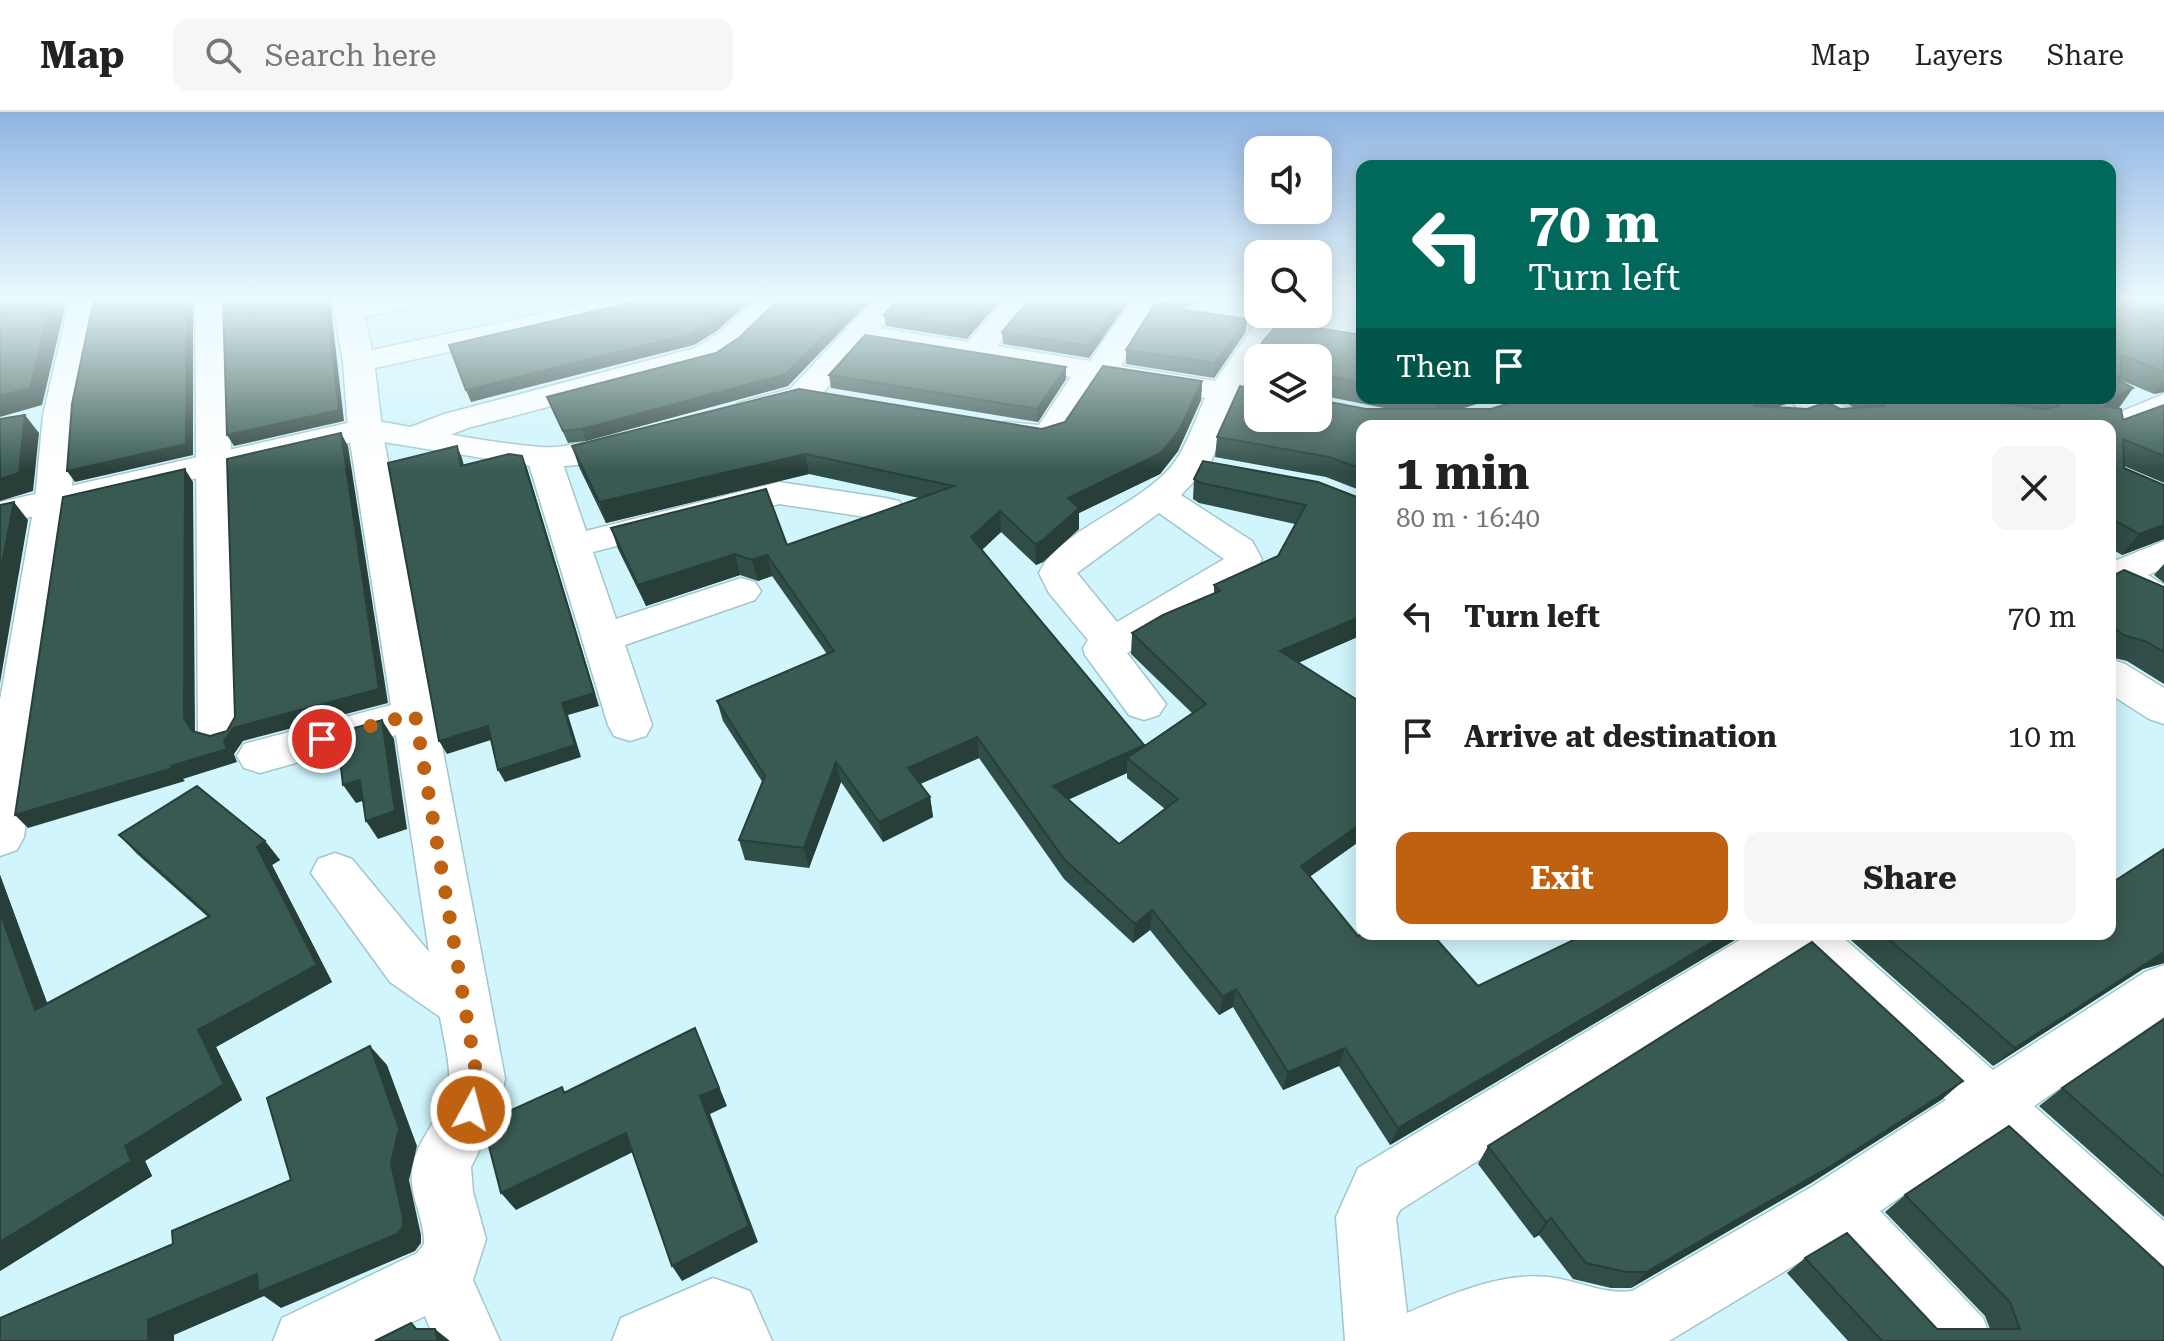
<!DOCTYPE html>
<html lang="en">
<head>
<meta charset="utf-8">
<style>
  body { margin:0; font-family:"Roboto Serif",serif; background:#f6f6f6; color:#222; height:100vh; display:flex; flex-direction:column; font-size:30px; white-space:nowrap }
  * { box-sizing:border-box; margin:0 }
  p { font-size:26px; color:#767676 }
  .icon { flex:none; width:44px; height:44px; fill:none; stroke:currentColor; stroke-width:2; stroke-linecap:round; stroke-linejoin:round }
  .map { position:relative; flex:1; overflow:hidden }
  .panel { position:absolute; left:1356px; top:308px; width:760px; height:520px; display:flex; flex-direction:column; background:#fff; border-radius:16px; box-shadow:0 4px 20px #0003 }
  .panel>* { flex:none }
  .hud { position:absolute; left:1356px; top:48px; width:760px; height:244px; border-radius:16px; box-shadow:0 4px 20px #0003; background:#00695c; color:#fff; overflow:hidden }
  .controls { position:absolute; left:1244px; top:24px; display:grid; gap:16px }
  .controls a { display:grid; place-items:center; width:88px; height:88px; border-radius:16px; background:#fff; box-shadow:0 4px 20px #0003; font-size:40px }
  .pin { position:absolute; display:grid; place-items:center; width:68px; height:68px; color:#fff; margin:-34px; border:4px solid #fff; border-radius:50%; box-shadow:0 2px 8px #0007 }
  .me { position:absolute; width:88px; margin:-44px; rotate:7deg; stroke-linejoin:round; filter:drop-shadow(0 0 6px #0008) }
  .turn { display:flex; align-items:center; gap:28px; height:168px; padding:0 40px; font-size:36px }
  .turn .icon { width:104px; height:104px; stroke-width:2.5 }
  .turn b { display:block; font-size:56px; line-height:68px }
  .then { display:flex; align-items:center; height:76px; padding:0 40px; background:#0003; gap:16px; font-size:30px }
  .round { display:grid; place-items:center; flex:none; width:84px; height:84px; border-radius:16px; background:#f6f6f6 }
  .head { display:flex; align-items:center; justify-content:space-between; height:136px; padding:0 40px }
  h1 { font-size:48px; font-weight:700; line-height:60px }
  .primary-button { display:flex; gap:16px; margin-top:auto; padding:16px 40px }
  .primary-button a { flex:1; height:92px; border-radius:16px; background:#be6212; color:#fff; font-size:32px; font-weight:700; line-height:92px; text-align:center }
  .primary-button a+a { background:#f6f6f6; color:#222 }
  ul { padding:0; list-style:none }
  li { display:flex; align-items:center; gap:24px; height:120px; padding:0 40px }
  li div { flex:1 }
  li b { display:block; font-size:30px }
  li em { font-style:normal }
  header { display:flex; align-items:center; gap:48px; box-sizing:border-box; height:112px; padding:0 40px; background:#fff; border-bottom:2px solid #e0e0e0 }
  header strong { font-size:38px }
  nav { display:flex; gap:44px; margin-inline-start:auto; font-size:28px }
  .search { width:560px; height:72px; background:#f6f6f6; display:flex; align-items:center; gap:20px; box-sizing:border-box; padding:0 28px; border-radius:16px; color:#767676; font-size:30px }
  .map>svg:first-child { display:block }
</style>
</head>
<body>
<header>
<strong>Map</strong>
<div class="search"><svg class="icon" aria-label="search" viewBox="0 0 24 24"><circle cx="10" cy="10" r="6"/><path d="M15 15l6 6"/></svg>Search here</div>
<nav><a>Map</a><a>Layers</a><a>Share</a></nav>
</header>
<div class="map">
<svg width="2164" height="1229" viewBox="0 0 2164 1229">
  <rect width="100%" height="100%" fill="#d0f5fc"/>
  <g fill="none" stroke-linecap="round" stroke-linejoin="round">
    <g stroke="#a2c6cd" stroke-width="3">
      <path id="minor" d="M70 187H100L77 303 71 388 24 725 17 738 0 744V588L35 388 43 303Z
        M195 187H225L242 619 236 630 220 635 204 630 198 619Z
        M332 187H424L419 193 365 205 372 238 610 187H651L646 193 624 202 375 256 382 317 505 966 500 997 471 1055 473 1080 486 1127 473 1168 500 1229H435L425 1204 374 1229H273L282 1206 417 1141 424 1132C425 1107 409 1084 412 1059 415 1033 433 1014 444 991 456 967 444 931 440 905L390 870 311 761 318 747 335 741 352 747 429 840 396 623 260 661 244 656 237 644 244 632 391 593 348 317 343 250Z
        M756 187H788L741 235 717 250 468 316 432 330 420 333 408 330 403 323 408 316 444 302 695 236 719 221Z
        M1005 187H1036L997 234 1090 249 1132 187H1162L1121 254 1215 269 1262 202H1292L1263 246H1258V253L1245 273 1258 275V295L1236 291 1209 354 1181 383 1252 429 1262 447 1252 465 1127 541 1166 592 1159 603 1144 608 1129 603 1085 543 1083 536 1088 528 1049 481 1039 461C1060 415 1146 393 1176 348 1188 330 1196 306 1205 286L1101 270 1063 328 1032 335 994 327 989 320 994 313 1006 310 1039 313 1071 265 859 231 848 228 844 222 848 216 859 213 968 230ZM1159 401 1224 447 1117 510 1077 461Z
        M2164 282V304L2110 326V314H2094L2098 309Z
        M1789 286C1818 286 1851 287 1870 314 1840 314 1807 313 1789 286Z
        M544 336 556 339 561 346 586 419 779 370 886 386 899 389 904 397 899 405 886 408 779 392 593 440 616 507 741 466 755 470 761 479 755 488 625 533 652 613 646 624 630 629 614 624 608 613 527 346 532 339Z
        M2164 429V456L2148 463 2164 473V503L2110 479V446L2117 448Z
        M2110 547 2125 552 2164 576V612L2149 607 2110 582Z
        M1750 822H1839L1993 958 2145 860 2164 853V905L2034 994 2164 1109V1182L2142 1173 1987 1027 1880 1099 1983 1206 1992 1229H1916L1828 1133 1669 1229H1345L1336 1105 1358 1056ZM1796 847 1946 988 1813 1074 1632 1179C1602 1183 1578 1168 1548 1165 1501 1160 1449 1183 1407 1201L1396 1106 1400 1098Z
        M713 1166 750 1179 772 1229H612L621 1206Z"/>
    </g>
    <g stroke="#a2c6cd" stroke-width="3">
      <path id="tertiary" d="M875 187H906L814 291 750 308 738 305 733 298 738 291 790 277Z
        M365 307C423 316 483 331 542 335 576 338 615 315 645 323L650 330 645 337 588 352 544 356 365 327 0 412V390Z"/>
    </g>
    <use href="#minor" fill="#fff" fill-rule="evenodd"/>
    <use href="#tertiary" fill="#fff" fill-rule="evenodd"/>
  </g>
  <path fill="#314d47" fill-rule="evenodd" d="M1001 187 967 227 886 214 884 203Z
    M1130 187 1089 246 1003 232 1002 220Z
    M1216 187 1176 196 1247 207 1245 221 1214 266 1126 252V238L1157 194 1158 190Z
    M2110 187H2164V219L2122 201 2164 219V280L2154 282 2118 267 2133 276 2118 296 2121 297 2123 308 2164 293V371L2124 354V356L2164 373V427L2122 443 2110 436V314H1362V379L1326 365 1215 345 1217 325 1240 274 1258 277V306H1318V246H1258V273L1250 271 1252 251 1263 229 1280 210 1362 223V286H1495L1461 297H1491L1526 286H1791L1789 291 1777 295 1807 297 1827 290 1840 297 1854 296 1845 290 1811 286H1989L1996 290 2021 294 2016 291 1992 286H2110ZM1319 283 1389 297H1366L1319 288Z
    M740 225 788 274 586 329 568 331 547 285 716 241Z
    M1066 255V267L1038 310 831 276 829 263Z
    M1202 269 1201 288 1178 339 1160 362 1079 401V417L1043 450 1036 453 1001 420 982 438 1144 634 1192 601 1131 542 1132 521 1214 482V473L1278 444 1295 412 1199 391 1193 387 1194 367 1362 387V523L1298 551 1362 591V736L1357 731 1310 764 1358 824 1478 874 1584 823 1583 822H1745L1390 1033 1339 954 1283 978 1233 895 1219 903 1150 818 1133 831 1064 767 979 646 920 672 930 685 933 705 883 730 841 670 809 756 745 748 739 728 763 671 723 609 717 589 827 542 772 464 758 469 740 463 646 494 618 437 611 416 787 433 919 386 809 362 606 411 579 355 572 334 1042 317ZM1127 661V666L1165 697 1119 732 1068 688Z
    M2164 452V471L2154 463Z
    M2110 465 2164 475V572L2127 549 2110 545Z
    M119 723 265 729 280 748 272 753 332 870 216 935 242 988 145 1049 152 1064 0 1159V763L47 891 208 805 137 742Z
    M2164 737V851L2143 857 1993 954 1844 822H2110Z
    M2164 907V1105L2039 994 2062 976Z
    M1963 969 1941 988 1811 1071 1631 1176H1611L1573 1167 1539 1123 1534 1126 1478 1052 1488 1034Z
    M1905 1083 2164 1229H1848L1787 1161 1805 1146 1937 1217H1990L1985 1204 1885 1100Z"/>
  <path fill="#283f39" d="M52 187H63L66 191 42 293 0 305V284Z
    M187 187H193V343L75 370 67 359Z
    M326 187H330L344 309 234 334 227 323Z
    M737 187H752L717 219 694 233 471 290 466 278Z
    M860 187H872L788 274 586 329 582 317Z
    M991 187H1001L967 227 966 215Z
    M1122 187H1130L1089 246V234Z
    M1169 187H1216L1157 201 1158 190Z
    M1247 207 1245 221 1214 266 1215 251Z
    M1066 255V267L1038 310 1037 297Z
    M1202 269 1201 288 1178 339 1160 362 1079 401V417L1043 450 1036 453 1035 432 1068 386Z
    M2164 269V280L2154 282Z
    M2133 276 2119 296 2097 306 2111 286Z
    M1442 286H1495L1438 304 1432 312 1436 292Z
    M1760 286H1791L1789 291 1752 304 1754 294Z
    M25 303 39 321 33 379 0 389V367Z
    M341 321 348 334 388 591 243 629 234 642 237 650 183 667 185 669 28 716 15 703 171 654 224 629 233 616Z
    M457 334 462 346 467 366 461 354Z
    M805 342 809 362 606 411 599 390Z
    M522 344 527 356 599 594 568 603 581 645 505 670 498 658 562 591Z
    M185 357 193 370 195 619 203 633 192 619 184 606Z
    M14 390 28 408 0 571V462Z
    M1000 399 1001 420 973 446 971 425Z
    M2164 413V427L2122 443 2139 422Z
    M735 442 740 463 646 494 638 473Z
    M767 443 772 464 758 469 752 448Z
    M1362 504V523L1277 560 1280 539Z
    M382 608 394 627 407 717 378 727 366 709Z
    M488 614 494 627 447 642 439 629Z
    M977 625 979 646 911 676 908 656Z
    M1144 633 1143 654 1127 646V661L1053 694V674Z
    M836 650 841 670 809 756 804 736Z
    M360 668 372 686 356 691 343 673Z
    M930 685 933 705 883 730 879 710Z
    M1362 711 1357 731 1297 774 1301 754Z
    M265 729 280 748 272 753 332 870 216 935 242 988 145 1049 152 1064 0 1159V1130L125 1034 198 918 257 735Z
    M0 763 56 915 35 898 0 800Z
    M1152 798 1150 818 1133 831 1135 812Z
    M1726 822H1745L1390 1033 1398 1016Z
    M2164 840V851L2143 857 1993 954 2015 936Z
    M1236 877 1233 895 1219 903 1223 885Z
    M695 916 727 994 710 1002 758 1130 682 1169 672 1154 700 984Z
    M370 934 387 953 417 1034 409 1068 421 1123V1131L415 1139 281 1196 264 1184 174 1223V1229H148V1208L391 1051Z
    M1345 936 1339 954 1283 978 1288 960Z
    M1963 969 1941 988 1811 1071 1631 1176 1646 1160Z
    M626 1021 637 1038 516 1098 501 1081Z
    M1551 1106 1539 1123 1534 1126 1546 1110Z
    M435 1217 450 1229H438Z"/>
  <path fill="#395a52" stroke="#283f39" stroke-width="2" d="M0 187H52L30 276 0 284Z
    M94 187H187L186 332 67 359 72 292Z
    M223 187H326L339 298 227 323Z
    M640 187H737L714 207 691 222 466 278 449 233 621 193Z
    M779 187H860L786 262 582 317 563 319 547 285 716 241 740 225Z
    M898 187H991L966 215 884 203Z
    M1030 187H1122L1089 234 1002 220Z
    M2110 187H2121L2122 201 2164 219V260L2121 243V263L2117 267 2133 276 2111 286 2105 294 2121 297 2123 308 2164 293V344L2123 327 2124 356 2164 373V413L2139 422 2110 406V314H1362V357L1329 345 1217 325 1240 274 1258 277V306H1318V246H1258V252L1252 251 1263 229 1280 210 1362 223V271L1322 263 1318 266 1319 288 1366 297H1491L1526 286H1760L1754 294 1807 297 1827 290 1840 297 1884 294 1878 286H1989L1996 290 2044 297 2059 294 2052 286H2110Z
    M2147 187H2164V194Z
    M1154 193 1247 207 1215 251 1126 238Z
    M865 223 1066 255 1037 297 829 263Z
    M1103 254 1202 269 1179 319 1161 341 1068 386 1079 396 1042 429 1035 432 1000 399 971 425 1144 633 1053 674 1119 732 1178 687 1127 646 1206 592 1132 521 1163 503 1220 479 1214 473 1278 444 1306 393 1201 371 1194 367 1203 349 1318 370 1362 387V504L1280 539 1362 591V711L1301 754 1358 824 1362 822H1432L1478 874 1586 822H1726L1398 1016 1345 936 1288 960 1236 877 1223 885 1152 798 1135 812 1064 747 977 625 908 656 930 685 879 710 836 650 804 736 739 728 765 664 717 589 834 539 767 443 752 448 735 442 638 473 611 416 766 377 787 433 954 374 805 342 599 390 572 334 799 277 1042 317 1065 310Z
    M1431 286H1442L1436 292Z
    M25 303 19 361 0 367V307Z
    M341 321 379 577 233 616 224 629 227 637 171 654 173 656 15 703 63 385 185 357 184 606 192 619 210 624 227 619 235 605 227 347Z
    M457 334 461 354 509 342 522 344 594 581 562 591 575 633 498 658 488 614 439 629 388 351Z
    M14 390 0 462V393Z
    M2124 458 2164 475V540L2145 529 2126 524 2110 514V465Z
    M382 608 395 699 366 709 360 668 343 673 337 621Z
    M197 674 265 729 257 735 317 853 198 918 224 972 125 1034 131 1049 0 1130V800L35 898 210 804 119 723Z
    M2164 737V840L2015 936 1883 822H2110V772Z
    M1812 830 1963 969 1831 1054 1646 1160H1626L1586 1151 1551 1106 1546 1110 1488 1034Z
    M2164 907V1065L2062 976Z
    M695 916 719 976 700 984 749 1114 672 1154 626 1021 501 1081 483 1011 562 975 564 981Z
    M370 934 399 1016 391 1051 403 1106V1115L397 1122 258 1180 257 1162 148 1208V1229H0V1206L173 1132 172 1119 291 1068 267 986Z
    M2009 1014 2164 1156V1229H1882L1805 1146 1847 1121 1937 1217H2020L2010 1190 1905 1083Z
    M411 1211 416 1217H435L438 1229H375Z"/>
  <linearGradient id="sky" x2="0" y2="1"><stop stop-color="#8fb4e1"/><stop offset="0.52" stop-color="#eafafe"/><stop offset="1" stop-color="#eafafe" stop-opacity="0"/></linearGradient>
  <rect width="2164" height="359" fill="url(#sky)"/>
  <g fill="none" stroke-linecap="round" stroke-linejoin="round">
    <path stroke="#be6212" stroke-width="14" stroke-dasharray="0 25.2" d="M322 627 415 602 477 966 471 998"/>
  </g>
</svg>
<div class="controls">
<a><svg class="icon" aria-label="sound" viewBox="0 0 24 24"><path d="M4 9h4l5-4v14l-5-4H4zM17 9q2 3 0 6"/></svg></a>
<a><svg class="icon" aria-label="search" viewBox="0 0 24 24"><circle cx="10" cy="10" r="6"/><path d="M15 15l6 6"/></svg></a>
<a><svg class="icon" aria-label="layers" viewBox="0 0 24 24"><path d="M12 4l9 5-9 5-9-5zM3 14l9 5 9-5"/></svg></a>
</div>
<div class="pin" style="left:322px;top:627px;background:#d93025"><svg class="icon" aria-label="arrive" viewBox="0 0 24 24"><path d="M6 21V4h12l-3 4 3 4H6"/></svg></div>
<svg class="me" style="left:471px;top:998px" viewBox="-20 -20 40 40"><circle r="17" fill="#be6212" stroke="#fff" stroke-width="3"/><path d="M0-11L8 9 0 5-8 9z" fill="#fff"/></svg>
<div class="hud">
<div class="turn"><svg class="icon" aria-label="left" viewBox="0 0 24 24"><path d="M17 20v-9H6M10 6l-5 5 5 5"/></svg><div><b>70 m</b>Turn left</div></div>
<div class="then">Then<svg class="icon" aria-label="arrive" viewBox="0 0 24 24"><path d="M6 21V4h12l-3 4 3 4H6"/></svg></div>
</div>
<section class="panel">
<div class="head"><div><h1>1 min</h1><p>80 m · 16:40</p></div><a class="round"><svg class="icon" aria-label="close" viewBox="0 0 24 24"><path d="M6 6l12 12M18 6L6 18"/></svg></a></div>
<ul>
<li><svg class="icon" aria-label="left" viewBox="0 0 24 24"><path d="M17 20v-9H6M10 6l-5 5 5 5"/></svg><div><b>Turn left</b></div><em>70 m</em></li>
<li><svg class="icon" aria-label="arrive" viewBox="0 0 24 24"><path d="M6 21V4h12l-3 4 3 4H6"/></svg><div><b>Arrive at destination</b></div><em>10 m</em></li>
</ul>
<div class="primary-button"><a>Exit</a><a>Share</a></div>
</section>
</div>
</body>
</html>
